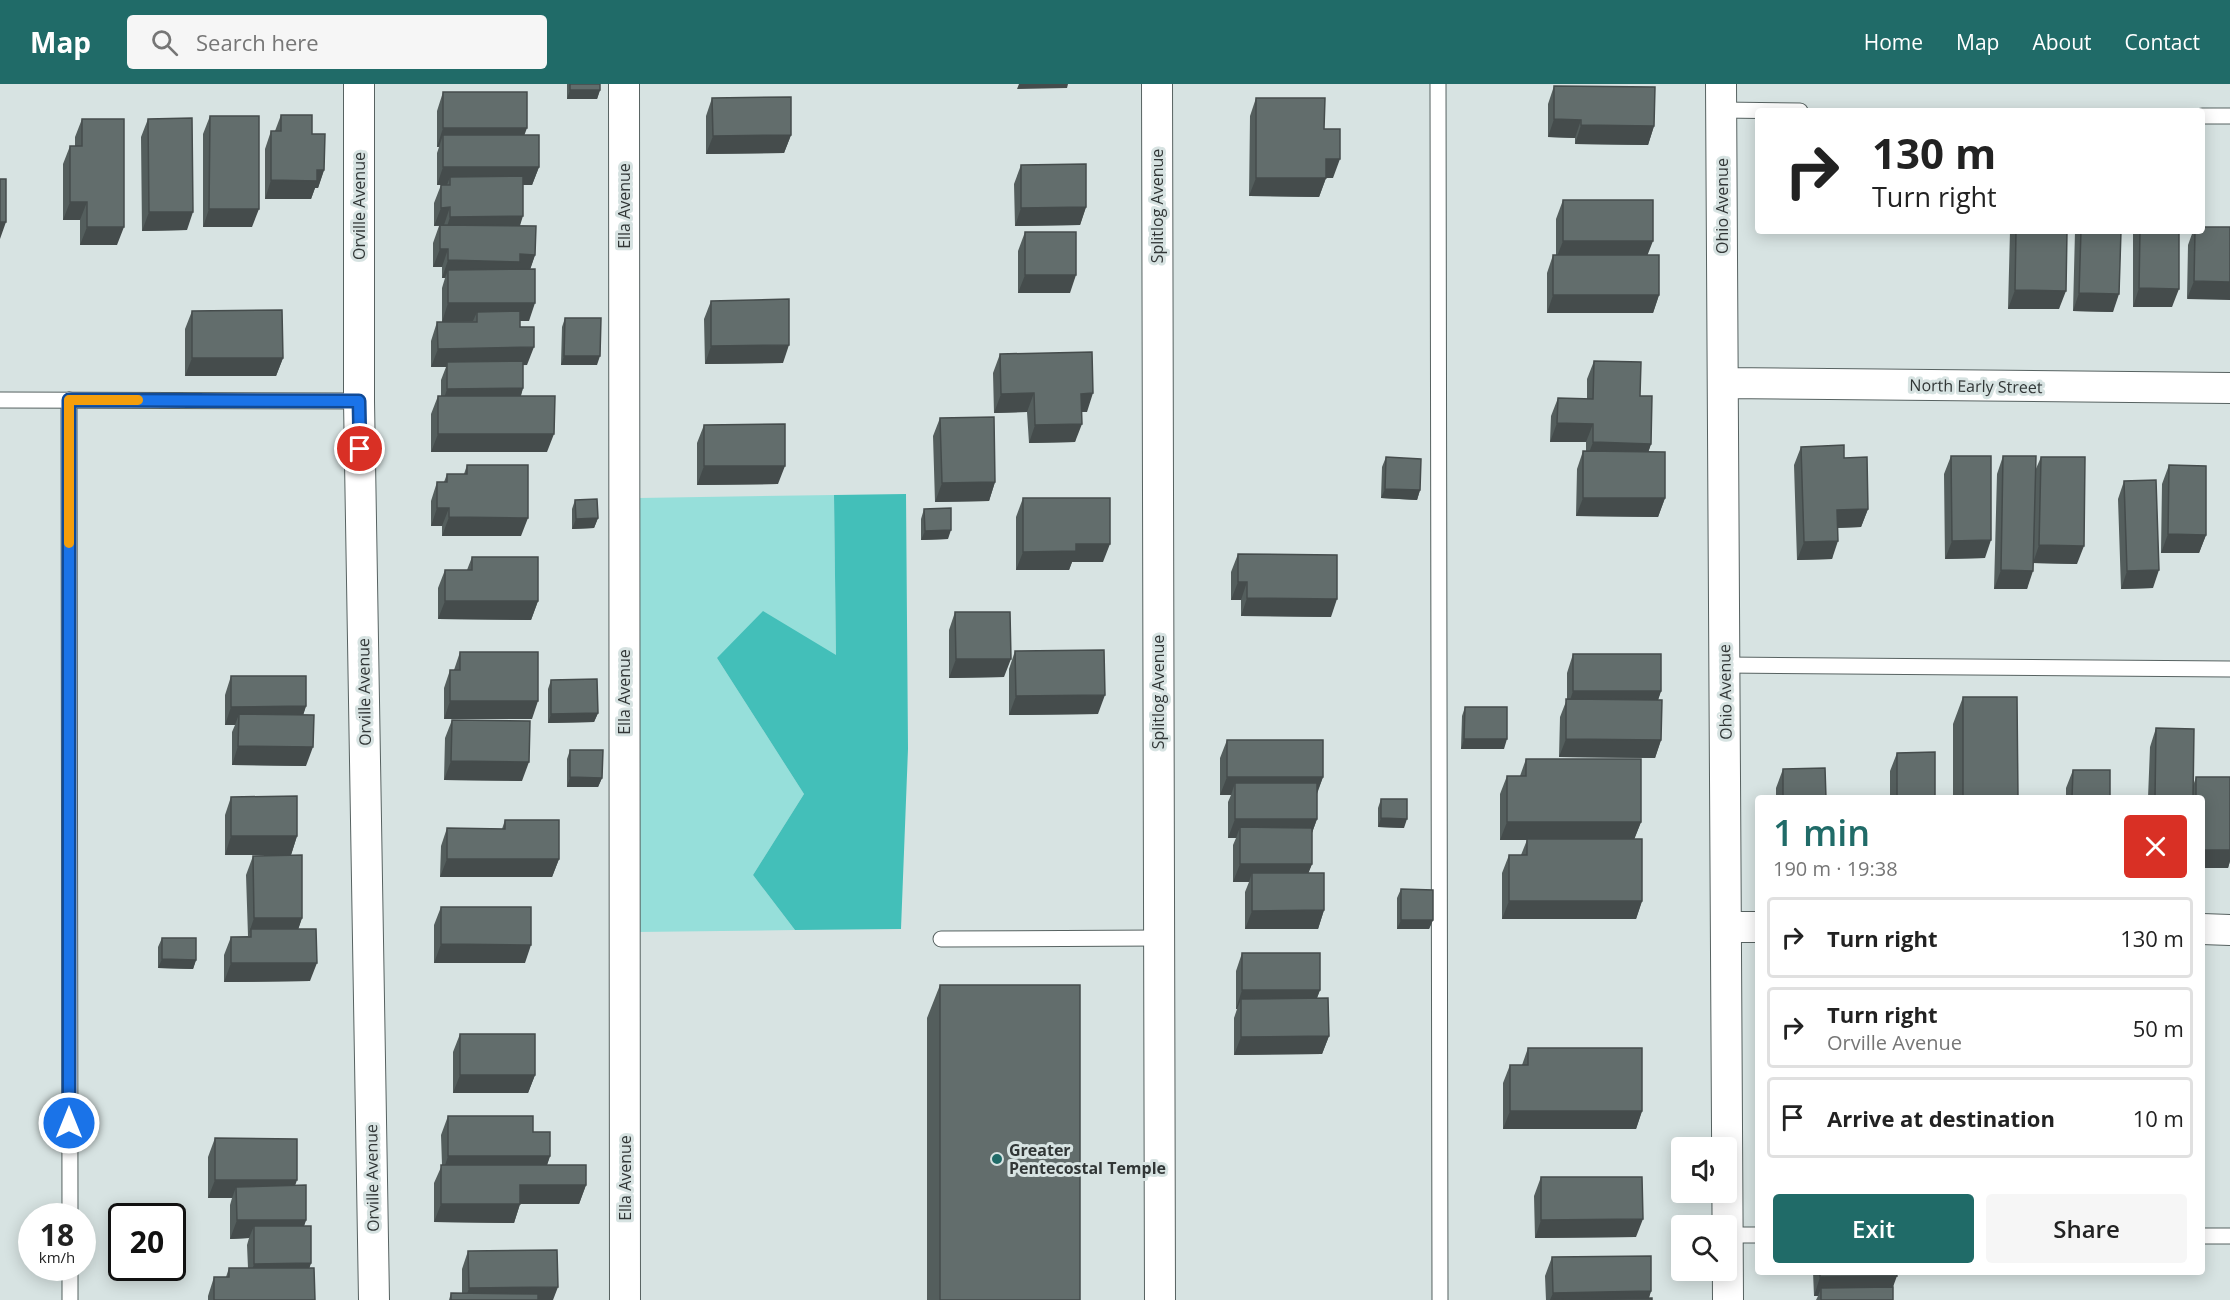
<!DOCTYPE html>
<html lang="en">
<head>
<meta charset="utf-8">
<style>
  body { margin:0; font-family:"Open Sans",sans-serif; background:#f6f6f6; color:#222; height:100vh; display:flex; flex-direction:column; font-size:22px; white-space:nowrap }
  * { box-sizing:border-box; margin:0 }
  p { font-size:20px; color:#767676 }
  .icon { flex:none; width:33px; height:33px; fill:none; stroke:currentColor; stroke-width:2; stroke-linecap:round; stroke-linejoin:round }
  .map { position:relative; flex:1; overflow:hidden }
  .sheet { position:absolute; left:1755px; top:711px; width:450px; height:480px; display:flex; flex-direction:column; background:#fff; border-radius:6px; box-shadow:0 3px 15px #0003 }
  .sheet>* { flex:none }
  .guide { position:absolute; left:1755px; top:24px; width:450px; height:126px; border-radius:6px; box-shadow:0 3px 15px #0003; background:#fff; color:#222; overflow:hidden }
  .tools { position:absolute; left:1671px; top:1053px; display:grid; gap:12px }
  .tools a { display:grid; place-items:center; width:66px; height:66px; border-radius:6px; background:#fff; box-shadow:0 3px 15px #0003; font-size:30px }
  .speed { position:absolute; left:18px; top:1119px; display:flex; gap:12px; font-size:30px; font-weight:700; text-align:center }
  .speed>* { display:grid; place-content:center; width:78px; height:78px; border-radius:50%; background:#fff; box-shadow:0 3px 15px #0003; line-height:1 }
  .speed small { font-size:15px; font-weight:400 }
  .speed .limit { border:3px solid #111; border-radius:9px; background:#fff; color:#111 }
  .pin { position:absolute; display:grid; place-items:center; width:51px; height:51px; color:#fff; margin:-26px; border:3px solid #fff; border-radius:50%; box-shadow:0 2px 6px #0007 }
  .me { position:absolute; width:66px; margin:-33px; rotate:0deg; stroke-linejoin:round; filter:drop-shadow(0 0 4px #0008) }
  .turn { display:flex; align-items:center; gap:21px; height:126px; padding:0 18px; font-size:27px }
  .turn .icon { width:78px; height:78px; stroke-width:2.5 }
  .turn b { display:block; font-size:42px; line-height:51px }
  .round { display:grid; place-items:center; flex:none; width:63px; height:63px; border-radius:6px; background:#f6f6f6 }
  .head { display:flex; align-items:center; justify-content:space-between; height:102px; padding:0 18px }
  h1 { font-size:36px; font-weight:600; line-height:45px; color:#206b68 }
  .primary-button { display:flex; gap:12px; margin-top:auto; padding:12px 18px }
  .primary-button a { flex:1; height:69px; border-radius:6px; background:#206b68; color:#fff; font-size:24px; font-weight:600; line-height:69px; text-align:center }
  .primary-button a+a { background:#f6f6f6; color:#222 }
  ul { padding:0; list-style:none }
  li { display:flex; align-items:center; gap:18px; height:81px; margin:0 12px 9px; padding:0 6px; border:3px solid #e0e0e0; border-radius:6px }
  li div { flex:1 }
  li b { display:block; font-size:22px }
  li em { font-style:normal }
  header { display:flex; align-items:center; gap:36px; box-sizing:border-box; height:84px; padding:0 30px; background:#206b68; color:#fff }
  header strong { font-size:28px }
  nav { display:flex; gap:33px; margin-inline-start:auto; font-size:21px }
  .search { width:420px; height:54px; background:#f6f6f6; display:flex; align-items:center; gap:15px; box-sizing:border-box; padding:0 21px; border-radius:6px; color:#767676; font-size:22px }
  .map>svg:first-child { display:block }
</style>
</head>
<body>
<header>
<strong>Map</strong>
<div class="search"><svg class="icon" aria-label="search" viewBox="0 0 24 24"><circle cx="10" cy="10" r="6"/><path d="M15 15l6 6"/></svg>Search here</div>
<nav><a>Home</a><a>Map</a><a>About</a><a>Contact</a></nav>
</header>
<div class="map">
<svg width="2230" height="1216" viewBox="0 0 2230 1216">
  <rect width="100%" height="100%" fill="#d7e3e2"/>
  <path fill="#96dfda" d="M834 411 836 572 717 574 804 710 753 791 795 846 637 848 639 414Z"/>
  <path fill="#43bfb9" d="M906 410 908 665 901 845 795 846 753 791 804 710 717 574 763 527 836 571 834 411Z"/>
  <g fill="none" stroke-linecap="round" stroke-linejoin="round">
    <g stroke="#576261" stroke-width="17">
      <path id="service" d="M1438 0 1440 1216
        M1721 26 1800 27
        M2202 32H2230
        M0 316 359 317
        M69 316 70 1132
        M1725 581 2230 585
        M941 855 1159 854
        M1728 1151H1758
        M2202 1152H2230
        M70 1184V1216"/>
    </g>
    <g stroke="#576261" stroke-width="32">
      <path id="minor" d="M359 0V317L374 1216
        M624 0 625 1216
        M1157 0 1160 1216
        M1721 0 1728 1216
        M1723 299 2230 304
        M1728 843H1758
        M2202 845 2230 846"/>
    </g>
    <use href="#service" stroke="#fff" stroke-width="15"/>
    <use href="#minor" stroke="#fff" stroke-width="30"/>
  </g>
  <path fill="#545e5d" d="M567 0H600V6L597 15H567Z
    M1554 2 1654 42 1648 61 1575 60V54L1548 53V20Z
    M443 8 525 51 539 83 532 101H523L520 142 535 171 530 185 529 237H520V243L527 281H523V304L521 312 547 368H431V330L438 312H441V296L446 283H431V257L437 238 473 237 442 238V204L445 194H442V183H433V159L439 142H434V119L441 101H437V69L439 63H437V27Z
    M712 14 791 51 784 69 706 70V32Z
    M1256 14 1324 45 1333 94H1326L1319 113 1249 112 1250 32Z
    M281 31 312 50 324 86 318 104H315L311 115H265V65L271 47H275Z
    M210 32 252 143H203V50Z
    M82 35 117 161H80V136H63V80L70 62H75V53Z
    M148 35 187 146 142 147 141 53Z
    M1021 81 1086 123 1080 141 1015 142 1014 100Z
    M1563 116 1648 171 1659 211 1653 229H1547V189L1553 171H1556V135Z
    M2230 143 2187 215 2188 161 2193 147H2202Z
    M2010 147H2067L2059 225H2008Z
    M2075 147H2121L2113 228 2073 227Z
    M2133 147H2179L2172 223H2133Z
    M1025 148 1070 209H1018V167Z
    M711 217 783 279 705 280 704 235Z
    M192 227 283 274 276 292H185V245Z
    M565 234 597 281H561L562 243Z
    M1000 270 1087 328H1082L1075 358 1029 359 1027 328 994 329 993 289Z
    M1594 277 1640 312 1651 360 1648 368 1665 414 1658 433 1576 432 1577 385 1583 367H1586V358H1550L1551 332 1558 314 1587 315V295Z
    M940 334 995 398 989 417 935 418 933 352Z
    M704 341 778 400 697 401V359Z
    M1801 363 1844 374 1868 425 1861 443 1838 444 1832 475 1797 476 1794 381Z
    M1951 372 1985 474 1945 475 1944 390Z
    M2003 372 2035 387 2041 373 2077 480 2033 479 2027 505H1994L1997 390Z
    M1386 373 1420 406 1417 416 1381 414 1382 383Z
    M467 381 521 452H442V442H431V417L437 398H444L447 390H464Z
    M2169 381 2206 451 2199 469H2161L2162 400Z
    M2124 397 2153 504 2121 505 2118 415Z
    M1023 414 1103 478H1072L1069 486H1016V433Z
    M575 416 598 434 594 444 572 445V425Z
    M924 425 948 455 921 456V435Z
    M1238 470 1331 533 1241 532V516H1231V488Z
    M472 473 538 517 531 536 438 535V504L445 486H467Z
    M955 528 1004 593 949 594V546Z
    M1015 567 1098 630 1009 631V585Z
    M460 568 532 635H444V604L450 586H454Z
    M1573 570 1661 607 1658 616 1661 656 1655 674 1559 673 1560 633 1567 615V589Z
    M231 592 306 622 303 631 306 682 232 681V648L235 641H225V611Z
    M551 596 598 629 594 638 548 639V605Z
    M1963 613 2018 714H1953V640Z
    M1465 623 1504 665H1461L1462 632Z
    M452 636 522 697 444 696 445 654Z
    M2156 644 2193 702 2196 693H2230V777L2228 784H2202V714H2148L2150 663Z
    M1227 656 1323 693 1317 710V735L1312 749V780L1308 789 1324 826 1318 845H1245V808L1249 798H1233V761L1236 754H1228V718L1231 711H1220V674Z
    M570 666 602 694 598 703H567V675Z
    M1897 669 1935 714H1890V687Z
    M1526 675 1641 738 1634 755 1642 817 1636 835H1502V789L1509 771H1521L1527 756H1500V710L1507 692H1520Z
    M1783 685 1826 714H1776V704Z
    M2073 686 2110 714H2066V704Z
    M231 713 297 752 291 771H225V731Z
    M1381 715 1404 744 1378 743V724Z
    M505 736 559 775 552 793H440L441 762 447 744 502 745Z
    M253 772 302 834 298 845 310 897 224 898V871L231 853 248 852 246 791Z
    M1401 805 1433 836 1429 845H1397V814Z
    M441 823 525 879H434V841Z
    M162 854 196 876 193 885 158 884V863Z
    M1242 869 1320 906 1317 914 1329 952 1322 970 1234 971V934L1237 925H1236V887Z
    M940 901 1080 1216H927V934Z
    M460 950 535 991 528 1009H453V968Z
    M1528 964 1642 1027 1636 1045H1503V999L1510 981H1522Z
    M448 1032 533 1048 550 1072 547 1081 586 1101 579 1120H520L514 1139 434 1138V1099L442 1081 441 1051Z
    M215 1054 295 1102 306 1136 304 1142 311 1179 309 1184 315 1216H208V1212L214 1193H226L229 1184H248L247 1161 249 1154 230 1155V1121L232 1114H208V1073Z
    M1541 1093 1636 1153 1535 1154 1534 1112Z
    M468 1167 553 1216H449L451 1209 462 1210V1185Z
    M1552 1173 1651 1207 1649 1214 1652 1216H1546L1545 1192Z
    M1813 1188H1896L1893 1203V1216H1816L1818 1212H1814Z"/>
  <path fill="#454c4c" d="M1019 0H1068L1067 4 1017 5Z
    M570 6H600L597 15H567Z
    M1554 35 1581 36 1575 54 1548 53Z
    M1581 41 1654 42 1648 61 1575 60Z
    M443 44H527L520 63 443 51 439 63H437Z
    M791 51 784 69 706 70 713 52Z
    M1326 75H1340L1333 94H1319Z
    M443 83H539L532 101H450V93L447 101H437Z
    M317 86H324L318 104H315L311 115H265L271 96Z
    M1256 94H1326L1319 113 1249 112Z
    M70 118H87L80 136H63Z
    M450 123 444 141 434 142 441 124Z
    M1086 123 1080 141 1015 142 1021 124Z
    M209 125H259L252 143H203Z
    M149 128H193L187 146 142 147Z
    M523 132 517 151 444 152 450 133Z
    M0 138H6L0 155Z
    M87 143H124L117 161H80Z
    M1563 157H1653L1646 175H1556Z
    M440 165H448L442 183H433Z
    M520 170 535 171 529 189 448 186 445 194H442L448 176Z
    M1025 191H1076L1070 209H1018Z
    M2194 197 2230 198V216L2187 215Z
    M2139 204 2179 205 2172 223H2133Z
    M2015 206 2066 207 2059 225H2008Z
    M2079 209 2119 210 2113 228 2073 227Z
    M1553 211H1659L1653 229H1547Z
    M448 219H535L529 237H477V228L473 237 442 238Z
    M789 261 783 279 705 280 711 262Z
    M534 263 527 281 447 283V278L446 283H431L438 265Z
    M564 272H600L597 281H561Z
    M192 274H283L276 292H185Z
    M523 304 517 323 441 324 447 305Z
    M1034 309 1027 328 994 329 1001 310Z
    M1093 309 1087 328H1074L1081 310Z
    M1557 339 1593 340 1586 358H1550Z
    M1082 340 1075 358 1029 359 1035 341Z
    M438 350H554L547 368H431Z
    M1593 358 1651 360 1645 378 1586 377Z
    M704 382H785L778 400 697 401Z
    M995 398 989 417 935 418 942 399Z
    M1385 405 1420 406 1417 416 1381 414Z
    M1583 414H1665L1658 433 1576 432Z
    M437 424H449L442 442H431Z
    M1868 425 1861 443 1831 444 1837 426Z
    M449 433 528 434 521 452H442Z
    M598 434 594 444 572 445 576 435Z
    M951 446 948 455 921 456 925 447Z
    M2168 450 2206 451 2199 469H2161Z
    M1991 456 1985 474 1945 475 1952 457Z
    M1838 457 1832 475 1797 476 1804 458Z
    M1076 460H1110L1103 478H1072L1069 486H1016L1023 468Z
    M2039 461 2084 462 2077 480 2033 479Z
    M2001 486 2033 487 2027 505H1994Z
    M2159 486 2153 504 2121 505 2127 487Z
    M1238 498H1247L1241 516H1231Z
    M1247 514 1337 515 1331 533 1241 532Z
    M445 517H538L531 536 438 535Z
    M956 575H1011L1004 593 949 594Z
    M1573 607H1661L1655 625H1567Z
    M1105 611 1098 630 1009 631 1016 612Z
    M450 617H538L532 635H444Z
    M306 622 300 641 239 630 235 641H225L231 623Z
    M598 629 594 638 548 639 551 630Z
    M1464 655H1507L1504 665H1461Z
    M1566 655 1661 656 1655 674 1559 673Z
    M238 662 313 663 306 682 232 681Z
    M451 677 529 678 522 697 444 696Z
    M570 693 602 694 598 703H567Z
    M1227 693H1323L1316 711 1235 699 1231 711H1220Z
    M1381 734 1407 735 1404 744 1378 743Z
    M1235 735H1317L1310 754 1240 743 1236 754H1228Z
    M1507 738H1641L1634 756H1500Z
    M231 752H297L291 771H225Z
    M2202 766H2230V777L2228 784H2202Z
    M447 775H559L552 793H440Z
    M1240 780H1312L1305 798 1252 789 1249 798H1233Z
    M1509 817H1642L1636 835H1502Z
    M1324 826 1318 845H1245L1252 827Z
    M254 834H302L296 852 251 845 248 852Z
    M1401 836H1433L1429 845H1397Z
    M441 860 531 861 525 879H434Z
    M162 875 196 876 193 885 158 884Z
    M231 879H317L310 897 224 898Z
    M1242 906H1320L1313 924 1241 915 1237 925H1236Z
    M1329 952 1322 970 1234 971 1241 953Z
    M460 991H535L528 1009H453Z
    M1510 1027H1642L1636 1045H1503Z
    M448 1072H550L544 1090 442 1091Z
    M215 1096H297L291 1114 236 1103 232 1114H208Z
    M520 1101H586L579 1120H514Z
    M441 1120H520L514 1139 434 1138Z
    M1643 1135 1636 1153 1535 1154 1541 1136Z
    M237 1136H306L300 1154 254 1142 249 1154 230 1155Z
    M311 1179 305 1198H248L254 1180Z
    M1897 1192 1890 1211 1821 1204 1818 1212H1814L1820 1193Z
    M558 1203 553 1216H465L469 1204Z
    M1651 1207 1648 1216H1550L1553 1209Z"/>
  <path fill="#626d6c" stroke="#454c4c" stroke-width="1.5" d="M570 0H600V6H570Z
    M1554 2 1655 3 1654 42 1581 41V36L1554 35Z
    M443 8H527V44H443Z
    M791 13V51L713 52 712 14Z
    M1256 14H1325L1324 45H1340V75H1326V94H1256Z
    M281 31H312V50H325L324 86H317V97L271 96V47H281Z
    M210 32H259V125H209Z
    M192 34 193 128H149L148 35Z
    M82 35H124V143H87V118H70V62H82Z
    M443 51H539V83H443Z
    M1086 80V123L1021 124V81Z
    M523 92V132L450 133V123L441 124V101H450V93Z
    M0 95H6V138H0Z
    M1563 116H1653V157H1563Z
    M440 141 536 142 535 171 520 170V178L448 176V165H440Z
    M2202 143H2230V198L2194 197 2195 147H2202Z
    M2016 147H2067L2066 207 2015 206Z
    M2081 147H2121L2119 210 2079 209Z
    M2140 147H2179V205L2139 204Z
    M1025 148H1076V191H1025Z
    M1553 171H1659V211H1553Z
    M535 185V219H448V186Z
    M789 215V261L711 262V217Z
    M282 226 283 274H192V227Z
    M520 227V243H534V263L438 265 437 238H477V228Z
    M565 234H601L600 272H564Z
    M1092 268 1093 309 1081 310 1082 340 1035 341 1034 309 1001 310 1000 270Z
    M523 277V304L447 305V278Z
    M1594 277 1641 278 1640 312H1652L1651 360 1593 358V340L1557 339 1558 314 1593 315Z
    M438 312H555L554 350H438Z
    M994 333 995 398 942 399 940 334Z
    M785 340V382H704V341Z
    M1844 361V374L1867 373 1868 425 1837 426 1838 457 1804 458 1801 363Z
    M1583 367 1665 368V414H1583Z
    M1951 372H1991V456L1952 457Z
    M2003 372H2036L2033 487 2001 486Z
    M1386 373 1421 375 1420 406 1385 405Z
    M2041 373H2085L2084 462 2039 461Z
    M467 381H528V434L449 433V424H437V398H447V390H467Z
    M2169 381 2206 382V451L2168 450Z
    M2156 396 2159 486 2127 487 2124 397Z
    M1023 414H1110V460H1076V467L1023 468Z
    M597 415 598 434 576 435 575 416Z
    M951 424V446L925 447 924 425Z
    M1238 470 1337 471V515L1247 514V498H1238Z
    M472 473H538V517H445V486H472Z
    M955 528H1010L1011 575H956Z
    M1104 566 1105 611 1016 612 1015 567Z
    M460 568H538V617H450V586H460Z
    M1573 570H1661V607H1573Z
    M231 592H306V622L231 623Z
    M597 595 598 629 551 630V596Z
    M1963 613H2017L2018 714H1963Z
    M1566 615 1662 616 1661 656 1566 655Z
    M1465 623H1507V655H1464Z
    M239 630 314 631 313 663 238 662Z
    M452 636 530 637 529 678 451 677Z
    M2156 644 2194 645 2193 714H2155Z
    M1227 656H1323V693H1227Z
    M570 666H603L602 694 570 693Z
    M1935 668V714H1897V669Z
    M1526 675H1641V738H1507V692H1526Z
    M1825 684 1826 714H1783V685Z
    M2073 686H2110V714H2072Z
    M2196 693H2230V766H2202V714H2196Z
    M1235 699H1317V735H1235Z
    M297 712V752H231V713Z
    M1381 715H1407V735L1381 734Z
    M505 736H559V775H447V744L505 745Z
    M1240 743 1312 744V780H1240Z
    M1527 755H1642V817H1509V771H1527Z
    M302 771V834H254L253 772Z
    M1252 789H1324V826L1252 827Z
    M1401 805 1433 806V836H1401Z
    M441 823H531V861L441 860Z
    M251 845H316L317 879H231V853H251Z
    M162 854H196V876L162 875Z
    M1242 869H1320V906H1242Z
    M940 901H1080V1216H940Z
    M1328 914 1329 952 1241 953V915Z
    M460 950H535V991H460Z
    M1528 964H1642V1027H1510V981H1528Z
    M448 1032H533V1048H550V1072H448Z
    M215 1054 297 1055V1096H215Z
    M441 1081H586V1101H520V1120H441Z
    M1541 1093H1642L1643 1135 1541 1136Z
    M306 1101V1136H237L236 1103Z
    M254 1142H311V1179L254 1180Z
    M557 1166 558 1203 469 1204 468 1167Z
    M1651 1172V1207L1553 1209 1552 1173Z
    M229 1184H314L315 1216H214V1193H229Z
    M1820 1188H1896L1897 1192 1820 1193Z
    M1893 1203V1216H1821V1204Z
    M451 1209 538 1210V1216H451Z
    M1652 1214V1216L1553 1215Z"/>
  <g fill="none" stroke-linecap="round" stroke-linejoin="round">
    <g stroke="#114b97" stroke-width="15">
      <path id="route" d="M69 1039V316L359 317 360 365"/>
    </g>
    <use href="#route" stroke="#1a73e8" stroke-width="10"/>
    <path stroke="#f59e0b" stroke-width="10" d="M69 459V316H138"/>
  </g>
  <circle fill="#206b68" stroke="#d7e3e2" stroke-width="2" cx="997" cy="1075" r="6"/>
  <g text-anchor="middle" stroke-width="6" stroke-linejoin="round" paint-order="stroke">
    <g font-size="16" fill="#313636" stroke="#d7e3e2">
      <text transform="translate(359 122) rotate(-90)" y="6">Orville Avenue</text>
      <text transform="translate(624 122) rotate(-90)" y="6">Ella Avenue</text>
      <text transform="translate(1157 122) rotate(-90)" y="6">Splitlog Avenue</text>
      <text transform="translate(1722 122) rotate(-90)" y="6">Ohio Avenue</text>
      <text transform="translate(1976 302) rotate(1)" y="6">North Early Street</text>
      <text transform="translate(364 608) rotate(-91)" y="6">Orville Avenue</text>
      <text transform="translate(624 608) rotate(-90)" y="6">Ella Avenue</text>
      <text transform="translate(1158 608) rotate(-90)" y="6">Splitlog Avenue</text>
      <text transform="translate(1725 608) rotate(-91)" y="6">Ohio Avenue</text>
      <text transform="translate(372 1094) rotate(-91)" y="6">Orville Avenue</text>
      <text transform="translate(625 1094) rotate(-90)" y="6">Ella Avenue</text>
    </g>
    <g font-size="16" font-weight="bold" fill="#313636" stroke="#d7e3e2" text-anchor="start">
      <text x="1009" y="1072">Greater<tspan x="1009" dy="18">Pentecostal Temple</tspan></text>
    </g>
  </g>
</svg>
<div class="tools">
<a><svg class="icon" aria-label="sound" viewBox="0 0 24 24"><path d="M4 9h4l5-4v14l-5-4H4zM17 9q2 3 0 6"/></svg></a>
<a><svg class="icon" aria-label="search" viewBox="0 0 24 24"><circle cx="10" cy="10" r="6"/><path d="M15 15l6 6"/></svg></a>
</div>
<div class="speed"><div>18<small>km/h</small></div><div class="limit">20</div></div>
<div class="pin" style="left:360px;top:365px;background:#d93025"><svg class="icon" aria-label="arrive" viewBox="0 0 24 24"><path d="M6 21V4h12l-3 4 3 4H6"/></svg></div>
<svg class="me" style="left:69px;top:1039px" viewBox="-20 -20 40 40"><circle r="17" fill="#1a73e8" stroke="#fff" stroke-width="3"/><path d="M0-11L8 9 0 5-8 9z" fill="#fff"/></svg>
<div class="guide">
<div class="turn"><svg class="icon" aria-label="right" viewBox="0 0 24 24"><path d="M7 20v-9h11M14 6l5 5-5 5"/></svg><div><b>130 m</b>Turn right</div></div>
</div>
<section class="sheet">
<div class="head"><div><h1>1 min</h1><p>190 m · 19:38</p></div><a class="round" style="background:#d93025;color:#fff"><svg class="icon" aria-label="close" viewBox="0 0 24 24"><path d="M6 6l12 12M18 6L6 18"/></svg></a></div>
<ul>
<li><svg class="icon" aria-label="right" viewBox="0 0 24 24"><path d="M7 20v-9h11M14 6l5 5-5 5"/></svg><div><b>Turn right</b></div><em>130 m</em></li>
<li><svg class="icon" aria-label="right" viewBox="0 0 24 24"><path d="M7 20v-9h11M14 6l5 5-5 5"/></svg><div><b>Turn right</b><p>Orville Avenue</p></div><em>50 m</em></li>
<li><svg class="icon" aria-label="arrive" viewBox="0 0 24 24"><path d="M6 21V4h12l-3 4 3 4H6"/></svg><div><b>Arrive at destination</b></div><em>10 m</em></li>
</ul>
<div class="primary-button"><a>Exit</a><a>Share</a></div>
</section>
</div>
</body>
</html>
